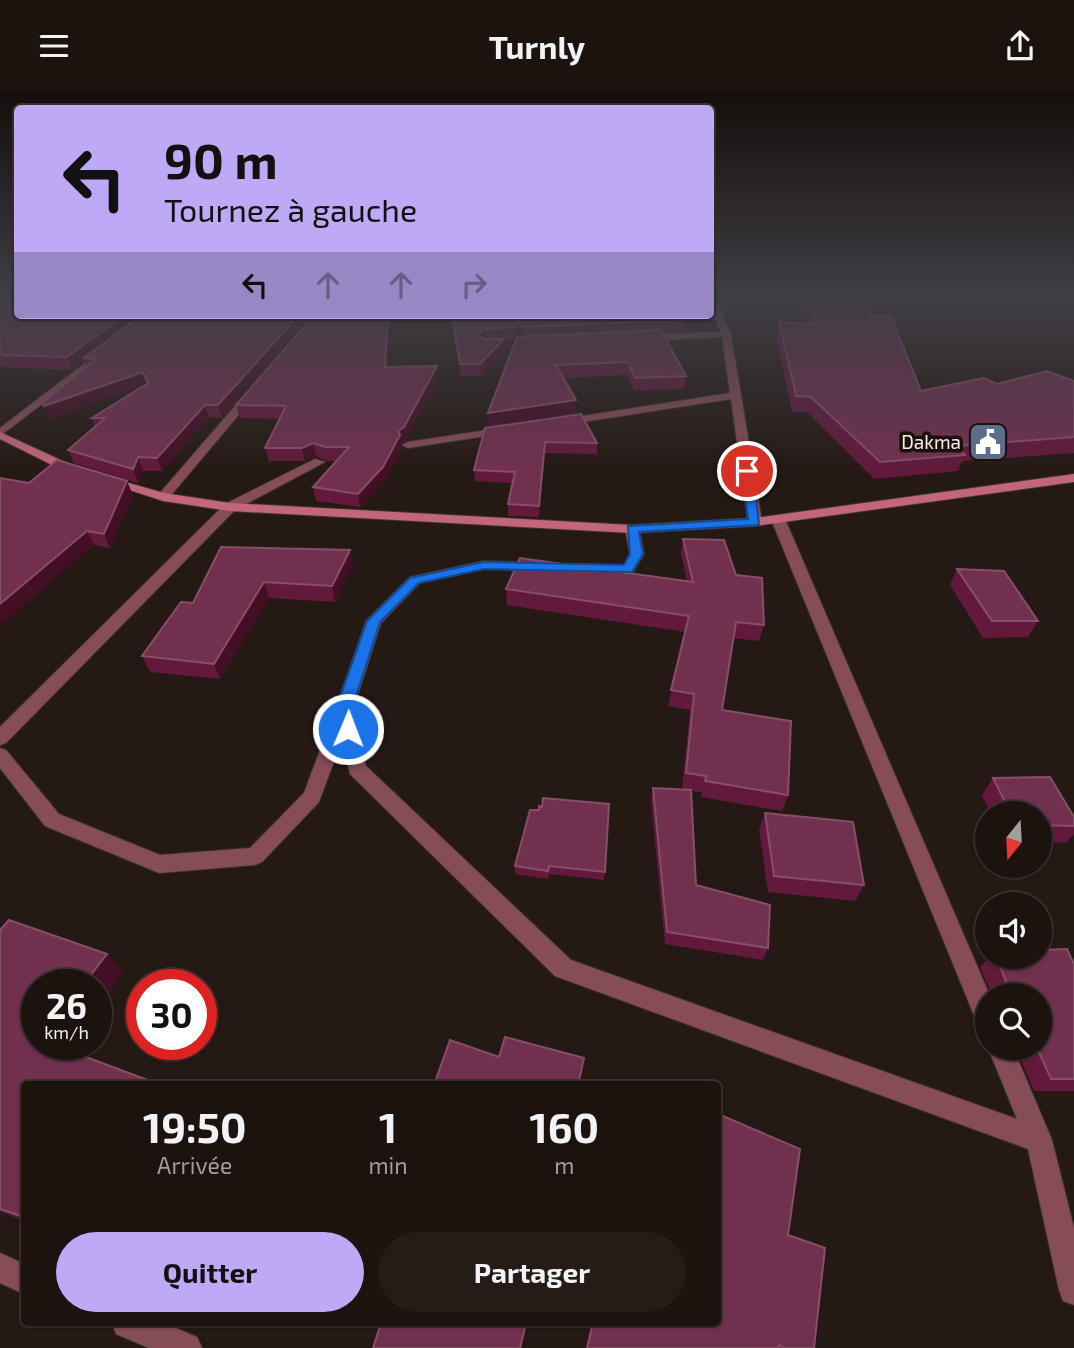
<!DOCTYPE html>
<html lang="fr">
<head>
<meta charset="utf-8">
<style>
  body { margin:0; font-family:"Exo 2",sans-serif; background:#251c18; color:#f1f3f6; height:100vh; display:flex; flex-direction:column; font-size:26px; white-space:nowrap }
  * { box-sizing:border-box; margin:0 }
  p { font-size:23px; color:#a09e9e }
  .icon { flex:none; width:38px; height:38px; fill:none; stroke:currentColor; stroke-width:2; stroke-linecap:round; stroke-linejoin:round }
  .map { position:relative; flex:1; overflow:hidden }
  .drawer { position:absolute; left:21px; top:990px; width:700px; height:245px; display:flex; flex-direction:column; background:#1c130f; border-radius:7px; box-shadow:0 2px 5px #0004,0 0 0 2px #3a322f }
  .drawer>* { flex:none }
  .guide { position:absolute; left:14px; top:14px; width:700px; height:214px; border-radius:7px; box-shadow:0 2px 5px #0004,0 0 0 2px #3a322f; background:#bda9f5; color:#111; overflow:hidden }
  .needle { width:46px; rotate:198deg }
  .fabs { position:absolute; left:975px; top:710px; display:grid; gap:14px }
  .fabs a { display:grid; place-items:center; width:77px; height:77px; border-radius:50%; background:#1c130f; box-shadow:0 2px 5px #0004,0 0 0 2px #3a322f; font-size:35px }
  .speed { position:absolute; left:21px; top:878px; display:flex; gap:14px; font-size:35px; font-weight:700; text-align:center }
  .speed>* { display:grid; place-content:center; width:91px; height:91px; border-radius:50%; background:#1c130f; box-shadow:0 2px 5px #0004,0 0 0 2px #3a322f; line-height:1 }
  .speed small { font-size:18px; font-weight:400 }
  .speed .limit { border:10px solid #d22; background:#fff; color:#111 }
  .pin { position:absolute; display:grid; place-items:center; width:60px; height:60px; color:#fff; margin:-30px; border:4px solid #fff; border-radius:50%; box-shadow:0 2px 7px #0007 }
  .me { position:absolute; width:77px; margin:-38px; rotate:1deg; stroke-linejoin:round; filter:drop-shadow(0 0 5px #0008) }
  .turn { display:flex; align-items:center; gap:24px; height:147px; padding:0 35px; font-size:32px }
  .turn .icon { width:91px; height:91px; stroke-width:2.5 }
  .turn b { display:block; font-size:49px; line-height:60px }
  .lanes { display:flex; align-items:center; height:66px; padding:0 35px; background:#0003; justify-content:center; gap:35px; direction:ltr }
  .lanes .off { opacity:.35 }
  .eta { display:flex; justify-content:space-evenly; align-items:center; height:119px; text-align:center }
  .eta b { font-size:42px; font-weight:700; line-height:49px }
  .cta { display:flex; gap:14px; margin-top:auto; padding:14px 35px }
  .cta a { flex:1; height:80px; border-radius:42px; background:#bda9f5; color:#111; font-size:28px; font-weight:700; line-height:80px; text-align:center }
  .cta a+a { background:#251c18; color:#f1f3f6 }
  header { display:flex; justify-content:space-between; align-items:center; height:91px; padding:0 35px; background:#1c130f; font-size:32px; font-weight:700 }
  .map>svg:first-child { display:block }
</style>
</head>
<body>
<header><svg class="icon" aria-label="menu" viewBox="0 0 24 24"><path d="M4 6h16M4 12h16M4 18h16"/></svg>Turnly<svg class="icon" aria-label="share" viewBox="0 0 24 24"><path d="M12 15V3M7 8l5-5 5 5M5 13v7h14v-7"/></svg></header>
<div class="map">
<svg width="1074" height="1257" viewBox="0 0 1074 1257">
  <rect width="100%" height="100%" fill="#251914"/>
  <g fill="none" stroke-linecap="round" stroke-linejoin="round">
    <g stroke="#3e332e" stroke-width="2">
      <path id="lane" d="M344 613 353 619 319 711 262 771 255 774 159 782 152 779 45 735 0 677V657L6 659 59 723 160 764 250 757 304 702 335 619Z"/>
    </g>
    <g stroke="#3e332e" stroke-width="2">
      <path id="street" d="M710 206H715L731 243 762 431 755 435 748 431 731 308 563 334 558 331 563 328 730 302 722 246 641 250 636 247 641 244 721 241 710 215Z
        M102 259 110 261 0 345V337Z
        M248 300 257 302 167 409H159V403Z
        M507 336 513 339 511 341 408 357 402 354 408 351Z
        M315 368 325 371 235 419 6 652 0 654V636L225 413Z
        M778 424 785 428 990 905H987V938L978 934 771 428Z
        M632 434 639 438 644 463 633 481H573L566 477 573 473 624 474 630 463 625 438Z
        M484 470 538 472 545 476 538 480 484 478 420 492 381 532 353 619 366 675 571 869 1017 1028 988 957H1013L1052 1049 1074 1137V1214L1063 1210 1059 1199 1028 1058 555 885 350 683 335 619 366 530 410 486Z
        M0 1162 24 1173V1203L0 1192Z
        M112 1232H164L197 1246 202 1257H149L116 1243Z"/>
    </g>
    <g stroke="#3e332e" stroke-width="2">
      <path id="secondary" d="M0 341 78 377 80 380 70 383 0 348Z
        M1074 383V391L755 435 632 442 230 420 163 410 102 390 108 386 164 402 230 412 632 434 755 427Z"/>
    </g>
    <use href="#lane" fill="#864d58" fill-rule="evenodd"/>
    <use href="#street" fill="#864d58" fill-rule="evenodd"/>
    <use href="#secondary" fill="#c26779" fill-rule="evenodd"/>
  </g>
  <path fill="#62193c" d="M0 206 18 224H312L222 327 209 326 162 380H143L138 392 74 372 68 359 95 336 92 327 146 293 50 328 42 312 87 275 84 269 72 279 0 276Z
    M809 207 872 225 921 300 997 293 1074 290V362L962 370 958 380 874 388 807 321H792L776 245 779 231 808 233 806 220Z
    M451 224H681L684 229 682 240 662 241 686 285 684 298 634 300 627 284 563 287 576 309 575 323 488 336V322L522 246V241L515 248 504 249 505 260 481 285H461Z
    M390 238 388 276 438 287 406 349 401 352 402 357 385 390 360 416 316 410 313 396 337 370H327L316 365 305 370H269L265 357 280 328 240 327 236 314Z
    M485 337 597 352V363L545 362 539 426 508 425V413L512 392 475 390 474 379Z
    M29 392 133 404 110 457 94 454Z
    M683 448 736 484 764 534 759 550 733 547 722 619 788 704 782 720 701 706 702 701 691 700 696 794 768 857 763 869 665 853 651 709 653 697 682 698 690 619 668 615 685 541 507 514 506 498 687 490 681 463Z
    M350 459 353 474 335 511 269 507 220 588 150 581 142 565 193 512Z
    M957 478 1038 530 1028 546 983 547 950 494Z
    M993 687 1074 726V743L1066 752 1040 750V723H991L982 704Z
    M530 719 605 781 604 789 549 783 548 788 515 783V775Z
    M765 722 864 794 855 810 768 801 759 738Z
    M0 839 107 863 123 882 96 918V894L24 994V1130L0 1120Z
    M989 866H1040L1074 873V1000H1034L1016 957H1040V905H992L980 876Z
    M788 1144 814 1257H586L592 1232H718Z"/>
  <path fill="#430f24" d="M124 224H143L84 267V269L72 279 67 266Z
    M299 224H312L222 327 218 314Z
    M391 224H404L390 238 387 288 385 276 388 227Z
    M526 225 521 236 522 241 515 248V236Z
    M486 238 487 249 479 244 480 241Z
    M504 248 505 260 481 285 480 273Z
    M437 275 438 287 406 349 401 352 402 357 385 390 360 416 358 403Z
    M143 281 147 293 50 328 44 315Z
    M576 309 575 323 488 336V322Z
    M205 314 209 326 162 380 157 367Z
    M545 351V362L539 426V415Z
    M313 352 316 365 305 370 302 357Z
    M138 366 143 380 138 392 133 378Z
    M127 390 133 404 110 457 104 443Z
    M87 440 94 454 0 535V513Z
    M350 459 353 474 335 511 332 495Z
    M264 491 269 507 220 588 214 573Z
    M107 863 123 882 96 918V894H83Z
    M47 954H70L61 966Z
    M584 967 580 994H578Z
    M526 1232H528L522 1257H520Z"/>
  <path fill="#72304f" stroke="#874e67" stroke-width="2" d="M0 206H18V224H124L67 266 0 264Z
    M809 207 866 210 872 225H891L921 300 983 287 997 293 1047 280 1074 290V346L955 355 965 364 880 371 811 306 796 305 779 231 815 233Z
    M142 224H299L218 314H205L157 367 138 366 133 378 68 359 105 327H92L148 292 143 281 44 315 42 312 96 268 84 267Z
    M314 224H391L388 227 385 276 437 275 404 336 398 340 400 344 383 376 358 403 313 396 349 356H325L313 352 302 357H265L286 315 236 314Z
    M452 224H681L684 229 521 236 526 225 515 236 486 238 480 241 479 244 485 248H504L480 273H460Z
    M661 239 686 285 635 287 628 271 556 274 576 309 488 322 517 246Z
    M581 323 597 352 545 351 539 415 508 413 515 381 474 379 485 337Z
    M57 369 127 390 104 443 87 440 0 513V387L29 392Z
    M683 448 724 449 736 484 762 487 764 534 736 531 722 619 791 630 788 704 705 690 706 685 686 682 694 603 671 599 689 525 506 498 520 467 693 491Z
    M221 456 350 459 332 495 264 491 214 573 142 565 181 511 193 512Z
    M957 478 1004 480 1038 530H992Z
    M1050 686 1074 726V735L1040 734V723H1011L993 687Z
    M653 697 691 699 696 794 770 814 768 857 667 841Z
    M543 707 609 713 605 781 549 775 548 780 515 775 530 719H539V715L542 716Z
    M765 722 853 731 864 794 774 785Z
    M9 829 107 863 83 894H37V954H54L161 994H24V1126L0 1118V839Z
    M1067 858 1074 873V988H1051L1037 957H1040V905H1008L1003 894 1006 890 996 866H1040V859Z
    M505 946 584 967 578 994H434L450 949 499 966Z
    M718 1023 800 1058 788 1144 825 1157 814 1257H784L779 1254 778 1257H587L593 1232H718Z
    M381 1232H526L520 1257H373Z"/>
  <linearGradient id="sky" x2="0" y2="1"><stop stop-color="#140e0b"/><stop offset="0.54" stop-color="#403e45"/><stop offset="1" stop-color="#403e45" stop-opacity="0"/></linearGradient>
  <rect width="1074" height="382" fill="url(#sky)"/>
  <path fill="#1a73e8" stroke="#114b97" stroke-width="2" d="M747 377 753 380 759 434 639 441 643 463 632 481 484 478 419 492 380 531 352 618 356 638 348 644 342 642 336 618 367 530 410 487 484 471 624 474 630 463 628 435 748 428 742 380Z"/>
  <defs>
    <g id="civic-square" transform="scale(2.0125)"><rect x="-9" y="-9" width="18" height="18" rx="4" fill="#5c6f8a" stroke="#1b100b"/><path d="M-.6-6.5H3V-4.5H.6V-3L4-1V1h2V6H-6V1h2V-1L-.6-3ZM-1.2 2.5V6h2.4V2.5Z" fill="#fff"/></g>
  </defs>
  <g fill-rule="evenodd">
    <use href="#civic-square" x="988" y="351"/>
  </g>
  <g text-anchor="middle" stroke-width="7" stroke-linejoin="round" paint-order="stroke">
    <g font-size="19" fill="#f6eeea" stroke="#1b100b" text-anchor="end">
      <text x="961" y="358">Dakma</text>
    </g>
  </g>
</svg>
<div class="fabs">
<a><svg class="needle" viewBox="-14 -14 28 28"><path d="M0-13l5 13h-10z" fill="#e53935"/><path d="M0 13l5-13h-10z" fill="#a09e9e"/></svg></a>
<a><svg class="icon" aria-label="sound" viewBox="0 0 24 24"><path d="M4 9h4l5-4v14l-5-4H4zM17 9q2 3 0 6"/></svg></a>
<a><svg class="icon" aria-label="search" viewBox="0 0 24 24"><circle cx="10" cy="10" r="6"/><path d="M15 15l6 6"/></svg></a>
</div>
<div class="speed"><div>26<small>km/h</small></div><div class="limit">30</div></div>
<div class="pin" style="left:747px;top:380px;background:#d93025"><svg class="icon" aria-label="arrive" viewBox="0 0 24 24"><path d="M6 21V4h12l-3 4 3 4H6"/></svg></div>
<svg class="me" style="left:348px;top:638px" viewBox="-20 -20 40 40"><circle r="17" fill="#1a73e8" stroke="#fff" stroke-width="3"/><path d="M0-11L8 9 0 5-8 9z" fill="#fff"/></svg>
<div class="guide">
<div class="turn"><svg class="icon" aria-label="left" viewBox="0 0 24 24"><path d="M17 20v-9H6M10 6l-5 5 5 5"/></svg><div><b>90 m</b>Tournez à gauche</div></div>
<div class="lanes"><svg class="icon" aria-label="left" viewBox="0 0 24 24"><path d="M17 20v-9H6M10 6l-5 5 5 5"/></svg><svg class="icon off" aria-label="ahead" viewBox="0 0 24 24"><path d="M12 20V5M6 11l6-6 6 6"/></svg><svg class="icon off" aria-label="ahead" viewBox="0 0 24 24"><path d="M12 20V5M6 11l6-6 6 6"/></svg><svg class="icon off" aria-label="right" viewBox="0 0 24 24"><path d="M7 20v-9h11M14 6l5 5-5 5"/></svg></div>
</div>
<section class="drawer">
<div class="eta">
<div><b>19:50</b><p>Arrivée</p></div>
<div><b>1</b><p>min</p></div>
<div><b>160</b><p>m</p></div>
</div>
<div class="cta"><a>Quitter</a><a>Partager</a></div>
</section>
</div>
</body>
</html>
